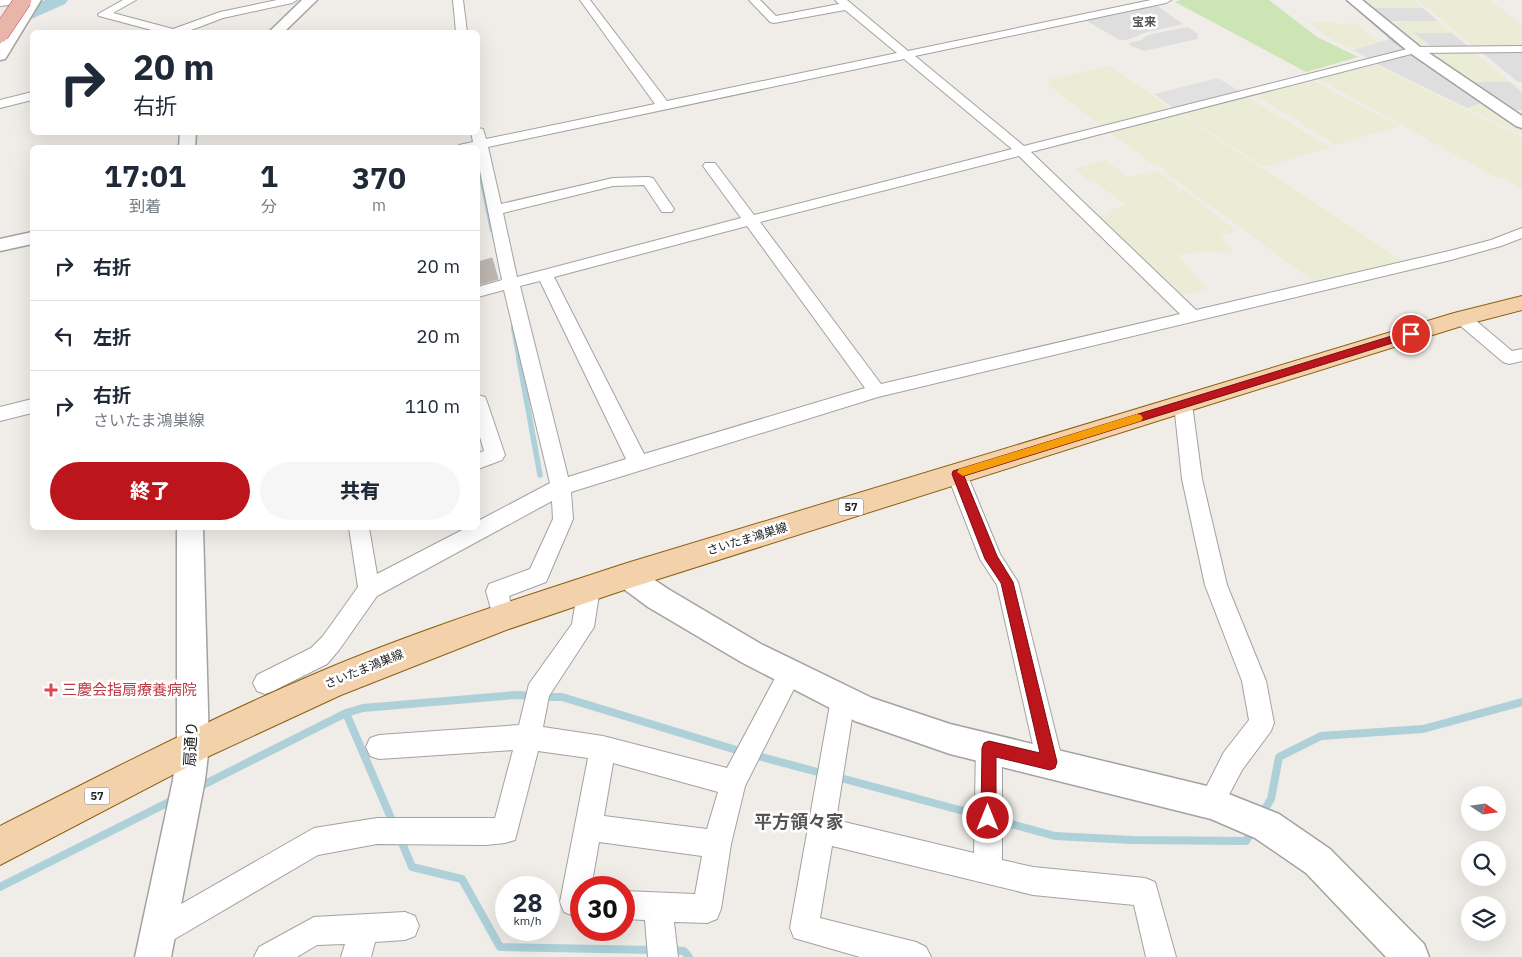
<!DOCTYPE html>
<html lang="ja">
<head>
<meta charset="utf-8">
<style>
  body { margin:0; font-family:"IBM Plex Sans","Noto Sans JP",sans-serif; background:#f6f6f7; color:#1f2937; height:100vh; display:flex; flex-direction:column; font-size:19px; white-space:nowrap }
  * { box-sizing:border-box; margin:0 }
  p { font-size:16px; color:#747a83 }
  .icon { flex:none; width:28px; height:28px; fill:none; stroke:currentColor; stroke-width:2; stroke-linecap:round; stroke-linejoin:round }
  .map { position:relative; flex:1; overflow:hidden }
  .side { position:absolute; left:30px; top:145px; width:450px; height:385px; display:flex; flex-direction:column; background:#fff; border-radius:8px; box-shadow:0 5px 20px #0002 }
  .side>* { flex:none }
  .banner { position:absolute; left:30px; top:30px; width:450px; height:105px; border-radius:8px; box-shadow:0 5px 20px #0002; background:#fff; color:#1f2937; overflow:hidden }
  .needle { width:32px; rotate:103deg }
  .buttons { position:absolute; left:1461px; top:786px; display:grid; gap:10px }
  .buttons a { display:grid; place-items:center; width:45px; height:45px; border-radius:50%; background:#fff; box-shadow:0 5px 20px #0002; font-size:25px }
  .speed { position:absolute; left:495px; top:876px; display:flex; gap:10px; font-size:25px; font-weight:700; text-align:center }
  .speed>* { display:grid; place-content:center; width:65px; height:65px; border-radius:50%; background:#fff; box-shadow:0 5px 20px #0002; line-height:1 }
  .speed small { font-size:12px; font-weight:400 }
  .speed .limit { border:8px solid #d22; background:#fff; color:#111 }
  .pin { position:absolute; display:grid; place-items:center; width:42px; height:42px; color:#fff; margin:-21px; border:2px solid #fff; border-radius:50%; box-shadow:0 1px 5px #0007 }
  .me { position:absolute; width:55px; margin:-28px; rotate:0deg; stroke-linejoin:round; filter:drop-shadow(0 0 4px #0008) }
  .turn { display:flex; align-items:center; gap:18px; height:105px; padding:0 20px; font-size:22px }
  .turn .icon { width:65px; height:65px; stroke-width:2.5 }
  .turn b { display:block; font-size:35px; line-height:42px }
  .eta { display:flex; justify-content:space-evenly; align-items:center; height:85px; text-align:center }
  .eta b { font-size:30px; font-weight:800; line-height:35px }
  .button { display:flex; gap:10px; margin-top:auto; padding:10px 20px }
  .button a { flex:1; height:58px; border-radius:30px; background:#bc151b; color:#fff; font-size:20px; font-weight:800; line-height:58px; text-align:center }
  .button a+a { background:#f6f6f7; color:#1f2937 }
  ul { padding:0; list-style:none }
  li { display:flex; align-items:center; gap:15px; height:70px; padding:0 20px; border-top:1px solid #e0e1e3 }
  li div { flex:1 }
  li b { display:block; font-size:19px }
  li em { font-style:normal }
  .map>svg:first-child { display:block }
</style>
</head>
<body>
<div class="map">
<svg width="1522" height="957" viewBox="0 0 1522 957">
  <rect width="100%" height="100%" fill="#f0ede8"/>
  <path fill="#dedede" d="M1156 5 1183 24 1144 33 1127 40H1120L1083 19Z
    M1372 8H1423L1438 21H1387Z
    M1187 27 1198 34 1197 39 1144 51 1129 45 1130 43 1141 40 1148 35Z
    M1413 33H1452L1469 47H1432Z
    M1480 51 1522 52V82H1518Z
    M1412 53 1484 102 1467 108 1375 63Z
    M1471 82H1510L1522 92V110H1512Z"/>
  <path fill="#ebecd6" d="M1361 0H1412L1423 8H1372Z
    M1418 0H1490L1522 25V47H1474Z
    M1331 21 1338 24 1356 23 1378 42 1353 50 1326 36 1308 22Z
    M1400 21H1438L1452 33H1414L1432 47H1418L1391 25 1402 23Z
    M1471 51 1475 53 1510 82H1471L1427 53Z
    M1376 65 1522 137V189L1501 178H1497L1317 78Z
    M1109 66 1174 110 1104 128 1046 83 1049 82 1047 80Z
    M1314 81 1369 111H1371L1399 126 1335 145 1256 95Z
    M1247 97 1330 147 1264 167 1183 114Z
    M1484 102 1522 129V135L1467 108Z
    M1181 114 1289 186 1402 261 1313 281 1162 170 1165 169 1162 166 1157 167 1109 132Z
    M1106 160 1128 177 1157 171 1180 188 1177 189V191L1184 190 1237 231 1220 236 1234 252 1206 251 1178 255 1207 289 1176 297 1097 217 1110 214 1112 210 1125 205 1095 182 1088 180 1075 168Z"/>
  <path fill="#cde4b4" d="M1181 0H1269L1317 37 1358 57 1306 72 1175 2Z"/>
  <path fill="#e1e1e1" d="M1390 39 1406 50 1369 59 1353 50Z
    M1218 78 1241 92 1176 110 1154 94Z"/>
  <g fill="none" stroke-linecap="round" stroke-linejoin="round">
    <path stroke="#add0d9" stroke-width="3" d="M1360 11 1394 41 1409 51"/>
    <path stroke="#add0d9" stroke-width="4.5" d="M478 162 492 230
      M513 327 519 360"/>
    <path stroke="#add0d9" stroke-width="5.5" d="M519 359 540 475"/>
    <path stroke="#add0d9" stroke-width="8" d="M543 697H562L743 752
      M346 713 363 708 515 695 534 696
      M754 755 825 774
      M837 777 982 816
      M199 787 346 713 394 825
      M1261 815 1271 799 1279 757 1321 736 1423 729 1522 702
      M996 820 1055 836 1132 840 1246 841 1253 829
      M400 838 412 867 462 879 500 947 655 950
      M0 887 173 800
      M672 950 684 951 689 957"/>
    <path fill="#add0d9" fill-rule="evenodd" d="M45 0H68L65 4 0 33V21Z"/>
  </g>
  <path fill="#bdb6b1" stroke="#c0b4ac" d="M492 258 498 279 478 285V262Z"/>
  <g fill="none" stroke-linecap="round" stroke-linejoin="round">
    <g stroke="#a2a2a2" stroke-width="2">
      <path id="minor" d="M0 0H33L28 3 0 6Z
        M123 0H136L113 13 173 29 220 12 277 0H297L292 3 223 18 186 32H159L99 16 98 14Z
        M453 0H463L467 32H456Z
        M580 0H590L667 101 897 53 845 10 774 23 770 22 749 0H760L776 16 839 4 835 0H847L908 51 1151 0H1171L1166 3 915 56 1024 146 1415 47 1522 46V52L1415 53 1031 152 1196 310 1449 251 1491 240 1522 228V238L1501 246 1451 260 878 397 571 492 573 519 546 582 509 596 514 617 511 624 503 627 495 624 486 591 489 584 530 569 553 519 552 501 377 596 339 650 327 664 273 691 265 694 257 691 253 683 257 675 311 648 323 636 358 587 349 528H369L377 574 466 528H478V521L550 483 504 290 478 297V287L502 280 478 161V148H458L459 145 473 142 471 132H478V128L483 129 486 139 655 104ZM904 59 1012 149 754 215 715 163H705L703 166 741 218 517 277 503 213 613 186 644 185 662 212H672L674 209 653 178 648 177 613 178 501 204 488 147ZM1019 156 1180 314 881 384 760 222ZM747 226 865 388 644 454 554 277ZM540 281 626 459 568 477 520 286Z
        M32 92V100L0 108V100Z
        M1462 312 1468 314 1512 351 1522 349V361L1509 364 1503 362 1456 322 1454 318 1456 314Z
        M478 395 485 397 487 402 505 455 502 460 478 469V453L484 451 478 430Z
        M1183 397 1190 399 1192 404 1202 479 1227 585 1266 681 1274 723 1271 731 1242 770 1220 812 1211 816 1202 812 1198 803 1224 752 1249 720 1242 681 1205 585 1182 479 1174 404 1176 399Z
        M32 399V413L0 421V407Z
        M957 466 964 469 967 474 1000 554 1018 582 1063 763 1059 772 1050 776 1041 772 1037 763 997 585 980 559 947 474 950 469Z
        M589 578 597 581 600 588 594 627 549 696 543 727 603 736 727 768 782 665 790 662 798 665 802 673 745 786 731 844 721 909 717 919 707 923 674 922 678 957H648L645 920 624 919V891L695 894 702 856 599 842 591 888H581V916H574L564 912 560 902 588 758 538 751 515 840 505 843 486 845 377 844 318 855 168 943 158 947 148 943 144 933 148 923 314 828 377 818H495L513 750 379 759 370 756 366 747 370 738 379 735 519 725 529 684 572 624 578 588 581 581ZM613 763 718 792 707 829 604 816Z
        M843 688 852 691 855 699 836 820 974 853 976 748 980 739 989 736 998 739 1002 748V860L1033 867 1145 878 1155 882 1176 957H1146L1134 905 1033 895 832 846 820 918 916 942 926 947 931 957H860L794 938 790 928 831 699 834 691Z
        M405 912 415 916 419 926 415 936 405 940 375 942 371 957H341L345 944 317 945 297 957H254L259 947 314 917Z"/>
    </g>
    <g stroke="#a2a2a2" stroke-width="3">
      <path id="tertiary" d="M27 0H41L7 56 5 59 0 60V44Z
        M302 0H317L284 32H269Z
        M1347 0H1362L1420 47 1522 116V128L1516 126 1410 53Z
        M180 132H196L195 148H179Z
        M32 232V244L0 251V239Z
        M177 528H203L209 746 205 780 171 957H135L173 780 177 746Z
        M627 564 637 568 668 589 761 644 872 698 950 724 1211 787 1279 814 1330 849 1424 944 1429 957H1386L1306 873 1255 838 1211 819 950 754 855 721 741 662 648 607 617 584 613 576 617 568Z"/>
    </g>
    <g stroke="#8d6010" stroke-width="2">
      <path id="primary" d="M1522 296V310L1468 324 1192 410 627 589 506 630 341 695 205 758 0 865V826C105 773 209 719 317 673 418 630 523 597 627 563L1454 313Z"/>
    </g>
    <use href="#minor" fill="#fff" fill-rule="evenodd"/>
    <use href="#tertiary" fill="#fff" fill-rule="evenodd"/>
    <use href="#primary" fill="#f3d1aa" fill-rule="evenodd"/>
    <g stroke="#c93a70" stroke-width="18" stroke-linecap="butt">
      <path id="trunk-bridge" d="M0 34 23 0"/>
    </g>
    <use href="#trunk-bridge" stroke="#e9b5a9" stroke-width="17"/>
  </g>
  <path fill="#bc151b" stroke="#7a0e12" d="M1411 330 1416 334 1415 336 964 476 997 556 1013 582 1057 762 1055 768 1050 770 996 757V818L994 824 988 826 983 824 981 818 982 748 984 743 989 741 1040 753 1001 583 985 559 952 474 953 471Z"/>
  <path fill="#f59e0b" d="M1137 414 1141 415 1143 418 1141 421 963 476 957 472 959 469Z"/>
  <path fill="#e0444e" stroke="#fff" stroke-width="2" d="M48.5 682.5h5v5h5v5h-5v5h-5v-5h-5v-5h5z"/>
  <g text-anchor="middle" stroke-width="5" stroke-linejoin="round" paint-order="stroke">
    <g fill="#fff" stroke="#646464" stroke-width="1">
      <rect x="838.5" y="498.5" width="25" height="17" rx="4"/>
      <rect x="84.5" y="787.5" width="25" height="17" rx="4"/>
    </g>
    <g font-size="11" font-weight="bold" fill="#212121">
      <text x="851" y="511">57</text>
      <text x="97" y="800">57</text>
    </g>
    <g font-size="12" font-weight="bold" fill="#545454" stroke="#fff">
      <text x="1144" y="26">宝来</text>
    </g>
    <g font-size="12" fill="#212121" stroke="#fff">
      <text transform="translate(747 539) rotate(-17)" y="4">さいたま鴻巣線</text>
      <text transform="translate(364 669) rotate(-22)" y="4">さいたま鴻巣線</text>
    </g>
    <g font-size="15" fill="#be3a42" stroke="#fff" text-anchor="start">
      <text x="62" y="695">三慶会指扇療養病院</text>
    </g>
    <g font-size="15" fill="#212121" stroke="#fff">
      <text transform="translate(191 744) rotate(-87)" y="5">扇通り</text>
    </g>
    <g font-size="18" font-weight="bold" fill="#545454" stroke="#fff">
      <text x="799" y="828">平方領々家</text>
    </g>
  </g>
</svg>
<div class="buttons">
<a><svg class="needle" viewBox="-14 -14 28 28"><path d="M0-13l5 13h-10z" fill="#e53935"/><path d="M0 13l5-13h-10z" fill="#747a83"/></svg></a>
<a><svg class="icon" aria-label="search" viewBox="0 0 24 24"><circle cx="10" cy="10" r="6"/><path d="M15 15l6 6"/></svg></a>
<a><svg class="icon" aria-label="layers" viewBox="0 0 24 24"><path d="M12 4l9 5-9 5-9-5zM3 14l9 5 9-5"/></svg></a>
</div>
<div class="speed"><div>28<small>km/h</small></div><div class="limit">30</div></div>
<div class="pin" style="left:1411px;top:334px;background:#d93025"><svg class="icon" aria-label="arrive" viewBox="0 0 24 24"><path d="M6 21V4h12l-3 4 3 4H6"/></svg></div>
<svg class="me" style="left:988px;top:818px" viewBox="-20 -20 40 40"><circle r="17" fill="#bc151b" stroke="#fff" stroke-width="3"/><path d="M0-11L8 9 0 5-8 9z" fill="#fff"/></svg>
<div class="banner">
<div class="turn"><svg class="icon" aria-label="right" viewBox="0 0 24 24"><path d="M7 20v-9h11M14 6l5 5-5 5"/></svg><div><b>20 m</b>右折</div></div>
</div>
<section class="side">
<div class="eta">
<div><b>17:01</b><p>到着</p></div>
<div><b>1</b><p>分</p></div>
<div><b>370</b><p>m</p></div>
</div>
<ul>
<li><svg class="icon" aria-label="right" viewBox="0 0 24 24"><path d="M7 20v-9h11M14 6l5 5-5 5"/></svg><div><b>右折</b></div><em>20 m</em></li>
<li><svg class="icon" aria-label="left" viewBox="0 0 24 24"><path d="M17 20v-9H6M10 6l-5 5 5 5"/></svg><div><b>左折</b></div><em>20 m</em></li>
<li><svg class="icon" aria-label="right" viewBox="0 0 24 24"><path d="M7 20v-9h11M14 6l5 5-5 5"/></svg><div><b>右折</b><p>さいたま鴻巣線</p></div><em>110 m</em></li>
</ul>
<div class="button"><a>終了</a><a>共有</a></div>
</section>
</div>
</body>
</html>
